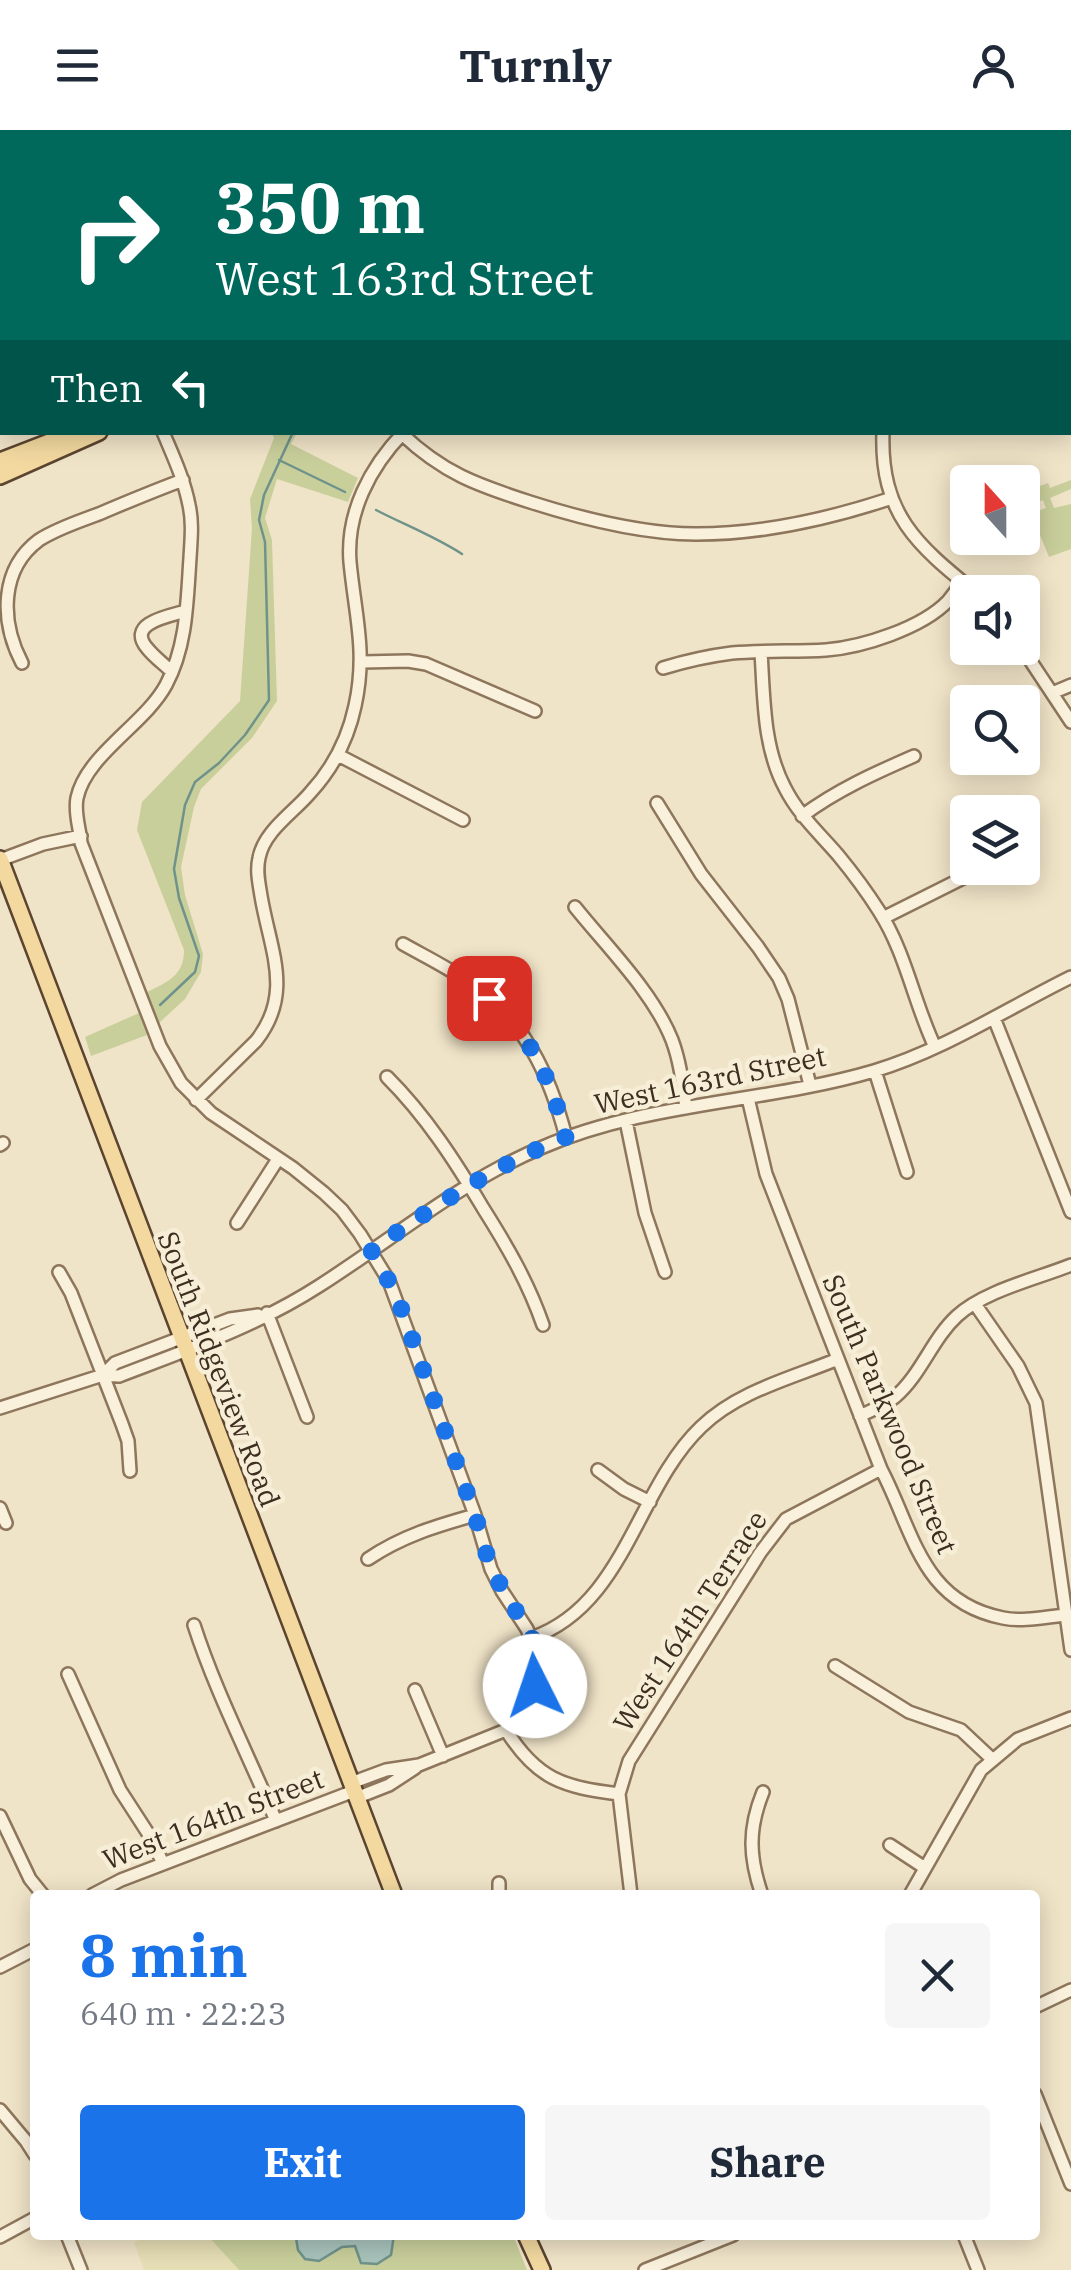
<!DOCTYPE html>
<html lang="en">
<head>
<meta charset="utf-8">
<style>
  body { margin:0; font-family:"IBM Plex Serif",serif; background:#f6f6f7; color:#1f2937; height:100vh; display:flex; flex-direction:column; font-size:38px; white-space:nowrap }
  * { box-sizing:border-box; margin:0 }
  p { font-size:32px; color:#747a83 }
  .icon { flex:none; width:55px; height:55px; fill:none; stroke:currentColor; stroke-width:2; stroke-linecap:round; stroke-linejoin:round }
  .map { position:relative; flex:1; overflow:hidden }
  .sheet { position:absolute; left:30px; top:1760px; width:1010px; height:350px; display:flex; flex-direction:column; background:#fff; border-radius:10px; box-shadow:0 5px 25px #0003 }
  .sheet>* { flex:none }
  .guide { position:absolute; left:0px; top:0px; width:1072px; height:305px; box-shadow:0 5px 25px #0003; background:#00695c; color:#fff; overflow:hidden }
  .needle { width:65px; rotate:339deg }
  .tools { position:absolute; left:950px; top:335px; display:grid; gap:20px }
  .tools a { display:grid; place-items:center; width:90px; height:90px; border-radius:10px; background:#fff; box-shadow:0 5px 25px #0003; font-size:50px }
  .pin { position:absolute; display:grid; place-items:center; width:85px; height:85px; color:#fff; margin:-42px; border-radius:20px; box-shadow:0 5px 15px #0006 }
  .me { position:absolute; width:110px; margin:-55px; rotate:356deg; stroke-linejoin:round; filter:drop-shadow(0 0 8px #0008) }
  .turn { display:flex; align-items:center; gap:35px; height:210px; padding:0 50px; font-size:45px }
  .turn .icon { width:130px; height:130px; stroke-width:2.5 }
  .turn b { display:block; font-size:70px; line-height:85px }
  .then { display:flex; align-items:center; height:95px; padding:0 50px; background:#0003; gap:20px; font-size:38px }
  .round { display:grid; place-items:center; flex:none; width:105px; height:105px; border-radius:10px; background:#f6f6f7 }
  .headline { display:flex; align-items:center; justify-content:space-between; height:170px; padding:0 50px }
  h1 { font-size:60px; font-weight:700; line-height:75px; color:#1a73e8 }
  .action { display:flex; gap:20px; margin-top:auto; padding:20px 50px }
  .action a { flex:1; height:115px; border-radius:10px; background:#1a73e8; color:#fff; font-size:40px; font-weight:700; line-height:115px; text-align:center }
  .action a+a { background:#f6f6f7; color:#1f2937 }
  header { display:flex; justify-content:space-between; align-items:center; height:130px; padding:0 50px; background:#fff; font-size:45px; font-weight:700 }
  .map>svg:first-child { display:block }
</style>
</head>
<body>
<header><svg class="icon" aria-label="menu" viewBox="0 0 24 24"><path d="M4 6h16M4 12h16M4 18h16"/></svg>Turnly<svg class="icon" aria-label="person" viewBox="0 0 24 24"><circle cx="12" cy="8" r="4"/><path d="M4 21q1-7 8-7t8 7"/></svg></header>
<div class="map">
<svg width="1071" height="2140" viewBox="0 0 1071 2140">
  <rect width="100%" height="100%" fill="#f0e4c8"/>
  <path fill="#e6deb5" d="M151 2105H207L239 2140H144L134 2112Z"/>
  <path fill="#c9cf9b" d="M272 303H297L291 314 358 348 348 372 277 349 265 388 272 410 277 571 252 608 201 659 194 677 181 737 185 765 203 824 201 842 185 869 159 893 147 862C167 852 184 846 184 820L137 700 142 672 240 571 252 398 250 369 274 308Z
    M1011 336 1017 352H968L967 392 954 358Z
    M1071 350V359L1050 368 1054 378 1071 374V419L1049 427 1031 383 1046 378 1043 370 1027 376 1035 399 1023 404V366L1035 363 1034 358 1048 353 1050 358Z
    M139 883 147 905 91 926 85 907Z
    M207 2105H299L296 2108 319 2131 342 2117 355 2116 391 2125 394 2105H513L527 2140H239Z"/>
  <path fill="#a9c4bc" stroke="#6f938a" stroke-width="2.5" d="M299 2105H394L391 2125 377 2134 361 2133 355 2116 342 2117 319 2131 305 2129 298 2120 296 2108Z"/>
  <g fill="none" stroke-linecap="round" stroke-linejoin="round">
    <path stroke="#6f938a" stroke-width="2.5" d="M305 0 306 2
      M279 330 345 362
      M376 380C405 395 434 406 462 424
      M160 875 195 842 199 826 179 768 174 739 185 675 195 652 219 633 245 605 269 570 265 412 259 390 264 365 293 302"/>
    <g stroke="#8d765c" stroke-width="16">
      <path id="minor" d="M49 0 50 2
        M384 0V2
        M966 0 967 2
        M981 0 982 2
        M163 302C173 326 184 349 189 375 193 392 191 410 190 428 187 471 187 516 166 555 145 594 86 625 77 668 74 684 80 698 81 713L160 916 181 953 211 983 293 1038 324 1063 342 1080 360 1104 389 1151 475 1385 491 1439 502 1461 527 1499 535 1519 537 1545 532 1567 519 1587 506 1600 419 1635 386 1640 351 1653
        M883 302C880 384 917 415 975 462
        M402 304C443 343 477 355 530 372 580 388 643 404 696 404 763 404 829 389 892 368
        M1022 518 1071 592
        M761 522C764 568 763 617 785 658 798 684 819 703 838 725 852 742 867 762 879 781 906 823 914 873 935 917
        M362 532 408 531 426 534 535 581
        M22 533C0 491 0 439 39 410 56 399 77 392 96 385 125 373 153 361 183 350
        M663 538C686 531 708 526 732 523 763 520 795 522 826 520 863 517 922 498 948 471 953 465 958 458 962 452
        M172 542C164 534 154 527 147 518 126 493 169 486 186 481
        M1052 563 1071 555
        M338 625 463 690
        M657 673 701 744 758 817 779 848 788 869 810 955
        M802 686C837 660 875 643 914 626
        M0 730 43 714 81 706
        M575 777C607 817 653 862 672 910 680 931 683 956 686 978
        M883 788 963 748
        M403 814C426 827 449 838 470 853 525 890 550 946 566 1007
        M994 888 1071 1082
        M875 941 907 1042
        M387 947C426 986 455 1031 483 1078 507 1116 528 1152 543 1195
        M748 968 766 1044 881 1339C914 1402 921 1472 1003 1488 1023 1492 1045 1487 1065 1485
        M196 970 256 911C294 863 270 820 261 766 259 753 256 741 259 728 264 701 293 683 310 663 333 638 348 609 355 576 367 522 355 485 350 432 346 383 370 337 404 302
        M626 991 645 1083 665 1142
        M0 1015 3 1013
        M237 1093 278 1029
        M59 1142 71 1163 122 1294 128 1311 130 1341
        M975 1174 1018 1236 1036 1273 1071 1520
        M267 1183 307 1287
        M103 1245 115 1233 230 1189 258 1185
        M0 1278 103 1245 119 1246C187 1220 257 1196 319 1156 393 1109 461 1051 543 1017 647 972 765 973 874 941 944 920 1006 879 1071 847
        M860 1286C872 1280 885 1275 895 1267 921 1245 932 1209 957 1186 984 1161 1036 1149 1071 1135
        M598 1340 624 1359 650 1372
        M0 1378 6 1393
        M368 1429C402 1406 436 1396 475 1385
        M194 1495C216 1563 249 1626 276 1691
        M531 1508C625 1476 636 1359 701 1297 738 1261 792 1248 838 1229
        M835 1536 909 1582 961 1600 993 1630
        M68 1544 120 1660 153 1711 163 1734
        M415 1560 443 1626
        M506 1600C537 1650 564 1657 619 1664
        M356 1668 389 1655 415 1638
        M0 1686 30 1749 43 1765
        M890 1715 925 1738
        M92 1765 121 1750 354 1661
        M499 1765V1753
        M631 1765 619 1664 629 1631 760 1423 786 1389 881 1339
        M762 1765C749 1727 748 1699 763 1662
        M910 1765 981 1640 1018 1609 1071 1588
        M0 1837 35 1819
        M1035 1877 1071 1860
        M1035 1964 1071 2054
        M0 1980 26 2011 35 2025
        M67 2105 81 2140
        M964 2105 978 2140
        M0 2107 35 2088
        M645 2140 733 2105"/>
    </g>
    <g stroke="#5b4430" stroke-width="20">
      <path id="major" d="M833 2 839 0
        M0 331 75 302
        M0 346 99 302
        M0 729 394 1765
        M526 2105 542 2140"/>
    </g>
    <use href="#minor" stroke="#faf1dc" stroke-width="11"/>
    <use href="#major" stroke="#f3d9a0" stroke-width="15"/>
  </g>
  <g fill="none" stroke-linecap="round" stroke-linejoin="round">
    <path stroke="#1a73e8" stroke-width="18" stroke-dasharray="0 32.4" d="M489 868C533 908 551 951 566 1007 495 1035 434 1077 371 1120L396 1164 475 1385 491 1439 532 1508 537 1532 535 1556"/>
  </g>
  <g text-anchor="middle" stroke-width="9" stroke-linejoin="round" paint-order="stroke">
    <g font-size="28" fill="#3d2e20" stroke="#f7eed8">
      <text transform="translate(710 950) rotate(-12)" y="10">West 163rd Street</text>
      <text transform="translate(219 1239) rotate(69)" y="10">South Ridgeview Road</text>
      <text transform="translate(890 1284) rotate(67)" y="10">South Parkwood Street</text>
      <text transform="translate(690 1491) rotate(-57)" y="10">West 164th Terrace</text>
      <text transform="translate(213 1689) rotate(-21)" y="10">West 164th Street</text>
    </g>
  </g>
</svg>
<div class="tools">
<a><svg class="needle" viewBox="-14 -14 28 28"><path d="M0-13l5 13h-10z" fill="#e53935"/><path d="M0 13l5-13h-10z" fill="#747a83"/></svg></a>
<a><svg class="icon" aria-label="sound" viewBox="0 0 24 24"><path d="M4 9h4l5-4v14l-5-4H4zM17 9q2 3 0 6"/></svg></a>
<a><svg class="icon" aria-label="search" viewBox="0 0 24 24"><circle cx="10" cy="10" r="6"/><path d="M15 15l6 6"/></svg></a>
<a><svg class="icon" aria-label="layers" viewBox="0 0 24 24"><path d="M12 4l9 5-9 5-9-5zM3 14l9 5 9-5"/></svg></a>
</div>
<div class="pin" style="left:489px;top:868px;background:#d93025"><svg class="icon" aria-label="arrive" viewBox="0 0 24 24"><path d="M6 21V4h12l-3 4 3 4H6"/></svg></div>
<svg class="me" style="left:535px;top:1556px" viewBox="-20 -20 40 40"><circle r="19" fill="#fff"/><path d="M0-13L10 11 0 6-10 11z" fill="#1a73e8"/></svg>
<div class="guide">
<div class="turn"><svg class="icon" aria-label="right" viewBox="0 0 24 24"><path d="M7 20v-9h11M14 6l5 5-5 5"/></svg><div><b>350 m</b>West 163rd Street</div></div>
<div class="then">Then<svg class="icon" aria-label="left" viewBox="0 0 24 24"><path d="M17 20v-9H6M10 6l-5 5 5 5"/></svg></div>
</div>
<section class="sheet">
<div class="headline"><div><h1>8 min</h1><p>640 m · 22:23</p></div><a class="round"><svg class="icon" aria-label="close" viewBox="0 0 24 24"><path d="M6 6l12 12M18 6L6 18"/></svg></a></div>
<div class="action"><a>Exit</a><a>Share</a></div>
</section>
</div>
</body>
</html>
